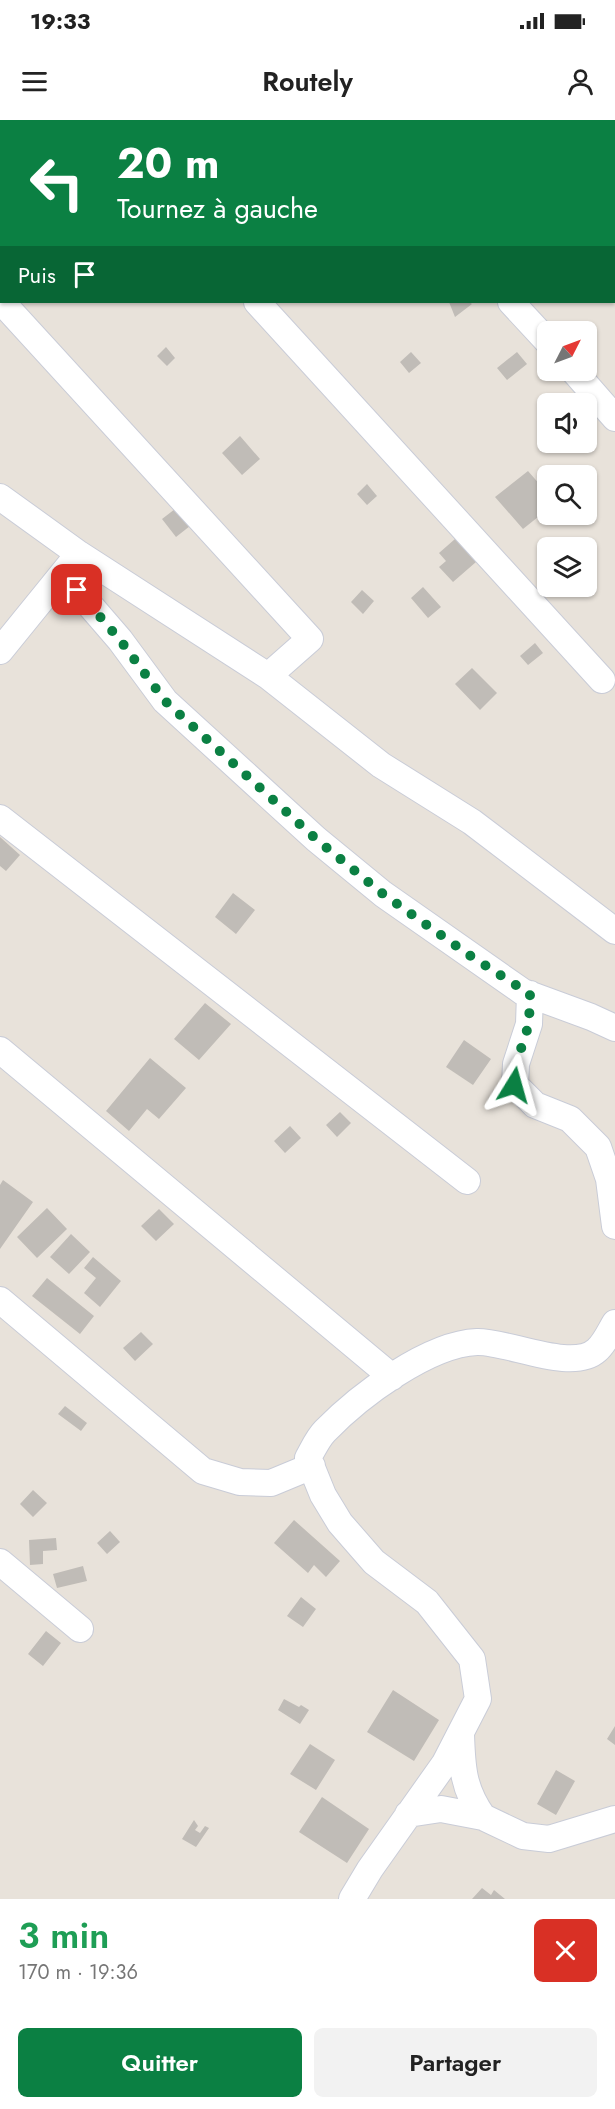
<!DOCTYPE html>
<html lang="fr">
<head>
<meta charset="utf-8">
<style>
  body { margin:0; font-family:Jost,sans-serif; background:#f2f2f2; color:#222; height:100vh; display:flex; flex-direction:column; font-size:22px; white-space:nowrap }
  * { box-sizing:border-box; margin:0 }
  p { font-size:20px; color:#767676 }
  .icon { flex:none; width:33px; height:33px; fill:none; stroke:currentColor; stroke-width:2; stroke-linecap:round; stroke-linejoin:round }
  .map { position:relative; height:1779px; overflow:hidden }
  .details { display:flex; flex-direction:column; background:#fff; flex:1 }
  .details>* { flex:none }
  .hud { position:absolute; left:0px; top:0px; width:615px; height:183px; box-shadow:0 2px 4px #0004; background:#0b8043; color:#fff; overflow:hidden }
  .needle { width:39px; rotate:48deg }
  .fabs { position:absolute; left:537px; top:201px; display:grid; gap:12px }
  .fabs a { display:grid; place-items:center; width:60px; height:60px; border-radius:9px; background:#fff; box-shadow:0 2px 4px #0004; font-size:30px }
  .pin { position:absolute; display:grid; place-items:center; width:51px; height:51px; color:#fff; margin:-26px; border-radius:12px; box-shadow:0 3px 9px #0006 }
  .me { position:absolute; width:66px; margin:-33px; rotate:8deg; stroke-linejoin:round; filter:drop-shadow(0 0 4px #0008) }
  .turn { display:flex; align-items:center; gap:21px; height:126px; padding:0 18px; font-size:27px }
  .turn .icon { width:78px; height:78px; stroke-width:2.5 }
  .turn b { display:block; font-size:42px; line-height:51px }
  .then { display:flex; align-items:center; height:57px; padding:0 18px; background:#0003; gap:12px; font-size:22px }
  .round { display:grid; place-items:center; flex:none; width:63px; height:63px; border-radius:9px; background:#f2f2f2 }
  .head { display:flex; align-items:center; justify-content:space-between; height:102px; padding:0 18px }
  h1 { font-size:36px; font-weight:600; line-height:45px; color:#1e9e55 }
  .action { display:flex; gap:12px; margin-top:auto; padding:12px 18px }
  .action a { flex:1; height:69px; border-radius:9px; background:#0b8043; color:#fff; font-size:24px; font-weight:600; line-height:69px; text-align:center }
  .action a+a { background:#f2f2f2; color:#222 }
  .status { display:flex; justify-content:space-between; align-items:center; height:42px; padding:0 30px; background:#fff; direction:ltr }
  .status svg { height:16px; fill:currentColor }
  header { display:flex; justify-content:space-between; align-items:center; height:78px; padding:0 18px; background:#fff; font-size:27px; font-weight:600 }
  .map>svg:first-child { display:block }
</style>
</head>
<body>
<div class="status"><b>19:33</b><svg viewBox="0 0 49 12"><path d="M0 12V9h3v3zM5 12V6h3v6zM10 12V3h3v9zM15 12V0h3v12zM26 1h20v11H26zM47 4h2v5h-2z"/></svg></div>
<header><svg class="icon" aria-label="menu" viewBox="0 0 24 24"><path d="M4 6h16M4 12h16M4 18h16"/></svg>Routely<svg class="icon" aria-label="person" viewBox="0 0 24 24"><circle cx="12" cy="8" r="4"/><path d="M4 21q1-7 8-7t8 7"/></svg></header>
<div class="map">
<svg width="615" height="1779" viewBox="0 0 615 1779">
  <rect width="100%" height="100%" fill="#e8e2da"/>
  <path fill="#c0bcb7" d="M449 182H469L472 184 455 197Z
    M166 227 175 238 167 246 157 236Z
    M411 232 421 243 409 253 400 242Z
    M517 232 527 244 507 260 497 248Z
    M240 316 260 339 242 355 222 333Z
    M528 351 548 374V389L523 409 495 377Z
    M367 364 377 376 367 385 357 374Z
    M175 389 190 406 176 417 162 399Z
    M455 419 476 442 453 462 439 447 446 441 439 433Z
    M423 467 441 487 428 498 411 478Z
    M362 470 374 481 363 494 351 482Z
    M535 523 543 533 528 545 520 536Z
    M472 548 497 573 480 590 455 564Z
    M0 717 20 735 6 751 0 746Z
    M233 773 255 790 236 814 215 797Z
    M205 883 231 904 199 940 174 919Z
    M464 920 491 939 473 965 446 947Z
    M150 938 186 968 159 999 147 989 129 1011 106 991Z
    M340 992 351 1003 337 1017 326 1005Z
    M290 1006 301 1018 285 1033 274 1021Z
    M3 1060 33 1082 0 1129V1065Z
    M47 1088 67 1109 37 1138 17 1117Z
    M159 1089 174 1104 156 1121 141 1106Z
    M71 1114 90 1132 69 1154 50 1137Z
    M93 1137 121 1161 100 1187 84 1173 96 1158 84 1148Z
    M47 1158 94 1196 80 1214 32 1176Z
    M141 1212 153 1224 135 1241 123 1228Z
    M65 1286 87 1303 81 1311 58 1294Z
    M33 1370 47 1383 33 1397 20 1384Z
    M294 1400 340 1441 326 1457 314 1445 308 1453 274 1423Z
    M110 1411 120 1422 107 1434 97 1423Z
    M56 1418 57 1430 43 1431V1444L30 1445 29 1420Z
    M83 1446 87 1461 57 1468 53 1454Z
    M301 1477 316 1489 303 1507 287 1496Z
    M46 1511 61 1523 43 1546 28 1534Z
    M393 1570 439 1600 414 1641 367 1612Z
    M284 1579 299 1587 301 1585 309 1590 300 1604 278 1590Z
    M615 1606V1625L607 1619Z
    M310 1624 335 1640 316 1670 290 1654Z
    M556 1650 575 1661 556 1695 537 1684Z
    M322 1677 369 1709 347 1743 299 1712Z
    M194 1700 198 1706 195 1710 200 1713 205 1706 209 1708 196 1727 182 1719Z
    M482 1768 491 1775 494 1770 505 1779H472Z"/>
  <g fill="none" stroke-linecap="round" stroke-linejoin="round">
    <g stroke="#c9ccd7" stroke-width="28">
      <path id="minor" d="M95 0 96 2
        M350 0 351 2
        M168 2 170 0
        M614 15 615 16
        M0 132 2 131
        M0 180 310 519 268 556
        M257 182 602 560
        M511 182 548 222
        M573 250 615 298
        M0 377 79 434 268 556 381 645 472 702 615 811
        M63 454 120 520 165 581 316 719 383 774 523 872 591 897 615 908
        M0 531 73 441
        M0 698 467 1061
        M530 874 529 904 516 944 515 965 535 985 570 999 598 1027 609 1059 615 1106
        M0 930 392 1257
        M0 1180 203 1351 240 1362 271 1363 312 1346
        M0 1442 80 1509
        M461 1614C462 1647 463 1669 483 1697
        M408 1694 441 1689 483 1697 523 1716 549 1719 615 1699
        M352 1779 370 1749 445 1643 478 1579 472 1539 427 1482 374 1442 340 1403 323 1375 308 1338C313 1329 318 1318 325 1311 359 1276 428 1224 477 1222 508 1221 572 1253 597 1230 605 1223 610 1211 615 1203"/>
    </g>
    <use href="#minor" stroke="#fff" stroke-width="26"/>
  </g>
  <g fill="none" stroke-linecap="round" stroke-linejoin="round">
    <path stroke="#0b8043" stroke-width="10" stroke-dasharray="0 18" d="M77 470 120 520 165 581 316 719 383 774 472 837 530 874 529 904 516 944 514 965"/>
  </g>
</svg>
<div class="fabs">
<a><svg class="needle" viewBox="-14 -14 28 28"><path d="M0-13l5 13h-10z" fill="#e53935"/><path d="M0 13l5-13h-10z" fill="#767676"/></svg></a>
<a><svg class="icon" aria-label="sound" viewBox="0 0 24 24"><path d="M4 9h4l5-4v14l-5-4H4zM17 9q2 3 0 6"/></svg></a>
<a><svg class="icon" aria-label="search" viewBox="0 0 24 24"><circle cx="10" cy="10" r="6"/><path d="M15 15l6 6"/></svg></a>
<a><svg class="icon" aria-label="layers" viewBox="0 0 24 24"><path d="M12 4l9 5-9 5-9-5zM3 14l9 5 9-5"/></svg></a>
</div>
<div class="pin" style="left:77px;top:470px;background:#d93025"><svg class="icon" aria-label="arrive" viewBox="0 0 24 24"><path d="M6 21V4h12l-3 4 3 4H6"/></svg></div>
<svg class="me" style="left:514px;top:965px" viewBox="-20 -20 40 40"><path d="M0-17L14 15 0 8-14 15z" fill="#0b8043" stroke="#fff" stroke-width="4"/></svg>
<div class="hud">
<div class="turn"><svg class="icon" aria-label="left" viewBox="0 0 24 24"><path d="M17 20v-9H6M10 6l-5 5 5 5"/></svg><div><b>20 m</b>Tournez à gauche</div></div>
<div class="then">Puis<svg class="icon" aria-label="arrive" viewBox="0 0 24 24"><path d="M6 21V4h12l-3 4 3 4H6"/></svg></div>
</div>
</div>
<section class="details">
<div class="head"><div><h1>3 min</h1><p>170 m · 19:36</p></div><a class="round" style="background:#d93025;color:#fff"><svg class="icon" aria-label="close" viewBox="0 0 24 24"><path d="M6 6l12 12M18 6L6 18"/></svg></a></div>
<div class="action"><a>Quitter</a><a>Partager</a></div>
</section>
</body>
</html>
